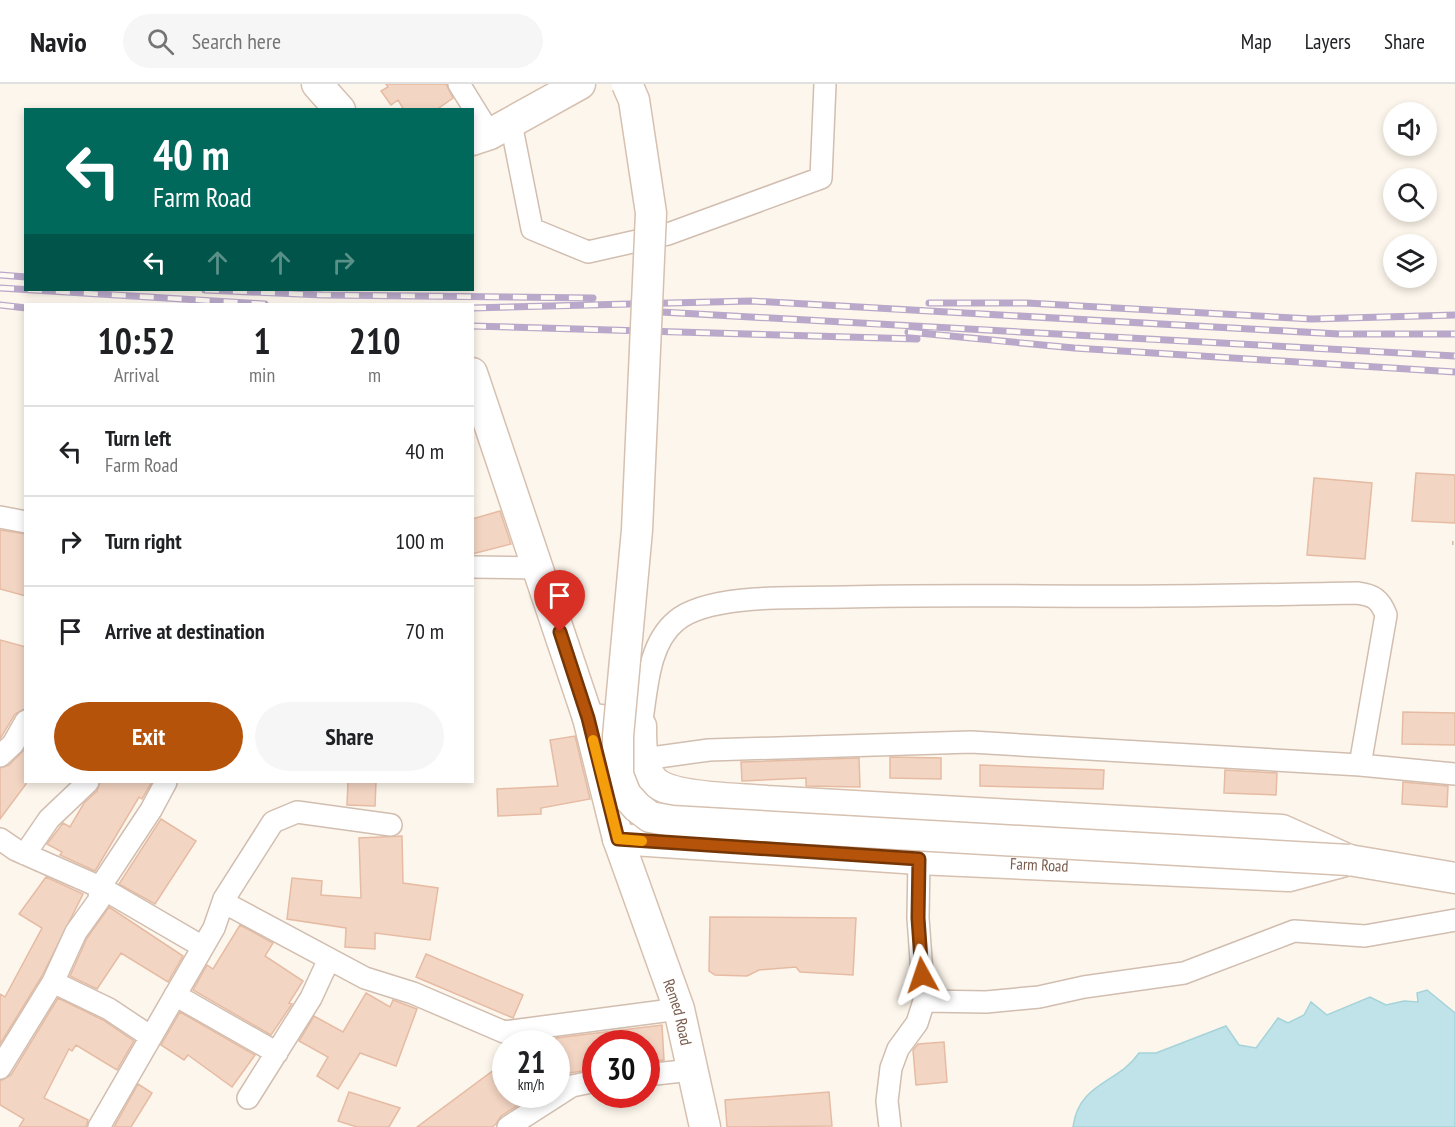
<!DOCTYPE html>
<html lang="en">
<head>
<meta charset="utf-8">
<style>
  body { margin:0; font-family:"PT Sans Narrow",sans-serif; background:#f6f6f6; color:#202124; height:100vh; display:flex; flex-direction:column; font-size:22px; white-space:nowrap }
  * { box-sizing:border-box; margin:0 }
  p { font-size:20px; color:#757577 }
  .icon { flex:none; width:33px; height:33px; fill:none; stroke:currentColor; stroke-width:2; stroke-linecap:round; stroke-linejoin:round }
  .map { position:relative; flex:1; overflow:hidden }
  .details { position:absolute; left:24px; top:219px; width:450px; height:480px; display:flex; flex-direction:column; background:#fff; border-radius:0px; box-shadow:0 3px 9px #0003 }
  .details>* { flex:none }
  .guide { position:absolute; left:24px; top:24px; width:450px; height:183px; border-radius:0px; box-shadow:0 3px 9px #0003; background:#00695c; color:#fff; overflow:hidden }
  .fabs { position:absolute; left:1383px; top:18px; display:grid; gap:12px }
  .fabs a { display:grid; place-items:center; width:54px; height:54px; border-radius:50%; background:#fff; box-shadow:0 3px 9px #0003; font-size:30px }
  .speed { position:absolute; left:492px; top:946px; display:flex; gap:12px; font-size:30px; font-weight:700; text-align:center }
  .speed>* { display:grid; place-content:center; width:78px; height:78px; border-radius:50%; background:#fff; box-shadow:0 3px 9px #0003; line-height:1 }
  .speed small { font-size:15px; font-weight:400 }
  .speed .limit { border:9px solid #d22; background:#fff; color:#111 }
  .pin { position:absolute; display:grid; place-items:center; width:51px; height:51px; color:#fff; margin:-62px -26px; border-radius:50% 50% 50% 0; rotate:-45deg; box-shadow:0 0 6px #0007 }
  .pin .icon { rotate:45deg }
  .me { position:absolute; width:66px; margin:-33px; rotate:355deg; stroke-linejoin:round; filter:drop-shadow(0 0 4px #0008) }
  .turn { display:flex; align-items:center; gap:21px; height:126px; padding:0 30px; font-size:27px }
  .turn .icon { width:78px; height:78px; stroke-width:2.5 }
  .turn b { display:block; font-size:42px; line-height:51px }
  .lanes { display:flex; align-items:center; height:57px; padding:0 30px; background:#0003; justify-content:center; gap:30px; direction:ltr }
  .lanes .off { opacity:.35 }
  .eta { display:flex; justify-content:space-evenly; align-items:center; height:102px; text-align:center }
  .eta b { font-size:36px; font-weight:700; line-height:42px }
  .button { display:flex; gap:12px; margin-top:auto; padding:12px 30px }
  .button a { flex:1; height:69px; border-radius:36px; background:#b45309; color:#fff; font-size:24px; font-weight:700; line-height:69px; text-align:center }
  .button a+a { background:#f6f6f6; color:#202124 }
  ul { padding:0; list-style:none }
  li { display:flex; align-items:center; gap:18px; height:90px; padding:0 30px; border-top:2px solid #e0e0e0 }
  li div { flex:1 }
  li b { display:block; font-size:22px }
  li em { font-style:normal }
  header { display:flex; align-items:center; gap:36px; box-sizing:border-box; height:84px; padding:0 30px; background:#fff; border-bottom:2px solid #e0e0e0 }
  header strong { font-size:28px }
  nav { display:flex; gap:33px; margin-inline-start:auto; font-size:21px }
  .search { width:420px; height:54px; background:#f6f6f6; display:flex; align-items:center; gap:15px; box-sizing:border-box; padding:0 21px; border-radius:33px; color:#757577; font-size:22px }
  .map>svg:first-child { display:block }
</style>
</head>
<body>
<header>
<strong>Navio</strong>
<div class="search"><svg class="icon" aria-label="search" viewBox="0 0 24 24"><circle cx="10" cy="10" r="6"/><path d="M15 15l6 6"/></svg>Search here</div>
<nav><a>Map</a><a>Layers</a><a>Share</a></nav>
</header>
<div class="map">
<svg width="1455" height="1043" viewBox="0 0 1455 1043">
  <rect width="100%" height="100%" fill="#fdf6ec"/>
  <path fill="#bfe3e8" stroke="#a5d3da" stroke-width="1.5" d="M1427 906 1455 929V1043H1073C1079 998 1118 1000 1139 969H1156L1226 942 1239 961 1256 964 1278 934 1288 939 1304 931 1311 918 1327 931 1370 913 1386 921 1404 917 1418 918 1417 909Z"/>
  <path fill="#f3d5c3" stroke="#e6bba3" stroke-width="1.5" d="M386 0H446L453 14 436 26H404L398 16 391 21 381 7 388 3Z
    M1416 389 1455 391V439L1412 437Z
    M1314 394 1372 399 1365 475 1307 471Z
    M500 427 511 460 472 470V435Z
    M0 446 26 450V512L0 505Z
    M0 556 26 563V624L15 630 0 655Z
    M1403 628 1455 629V661L1402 660Z
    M575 652 590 715 541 724V730L498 732 497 705 558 702 550 656Z
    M26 664V700L0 735V684L9 681Z
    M890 673 941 674V695L890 694Z
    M859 674 860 703 806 702V694L742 697 741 678Z
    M980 681 1104 686 1103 705 980 702Z
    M1225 686 1277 689 1276 711 1224 709Z
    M100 698H152L142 715 139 713 95 787 60 771 62 768 47 760 63 739 70 743 84 719 97 707Z
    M348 698H376L375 722 347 721Z
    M1403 698 1448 702 1447 723 1402 720Z
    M161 735 196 757 155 820 119 800Z
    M402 752 403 799 438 804 430 856 375 849V865L345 863 346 844 287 835 292 794 322 797 321 811 361 814 359 754Z
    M46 793 83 810 42 892 0 960V910L5 913 42 844 19 830Z
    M109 823 183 872 168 898 121 869 97 905 70 892 87 854Z
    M710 833 856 834 853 891 800 888 796 883 759 886 747 892 715 891 709 887Z
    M240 841 273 859 265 872 303 897 289 919 292 920 271 951 193 906 207 881 213 885Z
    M426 870 523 911 513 934 416 893Z
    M366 909 390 923 393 916 417 925 396 982 360 969 338 1005 317 992 328 973 299 957 314 932 343 948Z
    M58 914 103 936 134 957 117 986 76 961 72 967 69 965 44 1014 88 1036 86 1043H19L24 1035 0 1021V997L11 991Z
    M180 928 255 971 232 1003 188 971 184 976 161 961Z
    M662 941 664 976 646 978V960H596V985L556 991V954Z
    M944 958 947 998 916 1001 913 966 918 960Z
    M506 977V1011H534L501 1032 496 1040 492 1043H417Z
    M138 1000 152 1009 131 1043H114Z
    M349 1008 400 1024 389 1043H357L338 1037Z
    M829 1008 832 1042 727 1043 725 1016Z"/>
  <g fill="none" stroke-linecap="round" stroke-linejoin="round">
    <g stroke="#d1beb0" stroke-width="24">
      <path id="street" d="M459 0 490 50
        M511 39 532 145 588 168 668 150 821 94 825 0
        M0 433 26 438
        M472 483 539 484
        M641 642C647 608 647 561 676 537 708 509 803 514 845 513 951 510 1056 513 1162 512 1227 512 1292 510 1357 509 1373 511 1380 515 1386 531L1360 681 971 658 709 666 644 675
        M0 672 13 660 26 637
        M1360 681 1455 690
        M0 755 16 766 100 803 203 863
        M25 770 49 735 88 698
        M223 818 365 894 413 909 504 948 679 925
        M53 898 109 925 151 953
        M175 911 277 969
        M924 917 986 918 1039 913 1084 903 1184 889 1294 847 1365 852 1455 836
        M0 984 53 898 76 848 99 816 100 803 151 726 166 698
        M646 991 692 986
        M248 1014 311 914 329 875
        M99 1043 214 844 224 815 273 738 297 728 391 741
        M508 1043 572 1002 596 997
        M890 1043 887 1017 891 984 898 965 917 939 924 917 918 834 919 775"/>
    </g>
    <g stroke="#d6c0b0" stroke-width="33">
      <g id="secondary">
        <path d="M317 0 340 26"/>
        <path d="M472 56 490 50 580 0"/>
        <path id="s1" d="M472 289 588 634 618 755 679 925 705 1043"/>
        <path d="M588 634 641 642C641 659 641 678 650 692 663 716 741 714 766 717L1282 746 1349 776"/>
        <path id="s2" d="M618 755 919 775 1289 792 1349 776 1455 794"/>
      </g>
    </g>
    <path stroke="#d9b8a5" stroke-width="4" stroke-dasharray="1.5 4.5" stroke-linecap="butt" d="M1452 459H1455"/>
    <use href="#street" stroke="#fff" stroke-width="21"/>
    <use href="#secondary" stroke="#fff" stroke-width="30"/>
    <g stroke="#b9a8c9" stroke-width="7">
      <path id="rail" d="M0 191 26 193
        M0 204 265 220
        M205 206 322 211 593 214
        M929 219H1027L1312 235 1455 231
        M0 221 26 224
        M472 224 751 217 1339 250H1455
        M643 227 1455 272
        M472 242 917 255
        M908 248 1074 264 1455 288"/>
    </g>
    <use href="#rail" stroke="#fffaf3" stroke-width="4.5" stroke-dasharray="14" stroke-linecap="butt"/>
    <g stroke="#d6c0b0" stroke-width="33" stroke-linecap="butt">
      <path id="secondary-bridge" d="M627 0 634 16 651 129 637 446 618 652V691L626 711 637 723 650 733 672 737 1349 776"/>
    </g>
    <use href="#secondary-bridge" stroke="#fff" stroke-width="30"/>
  </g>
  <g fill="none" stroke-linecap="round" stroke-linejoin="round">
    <g stroke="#753606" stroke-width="15">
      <path id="route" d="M560 548 588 634 618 755 919 775 918 834 922 891"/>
    </g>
    <use href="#route" stroke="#b45309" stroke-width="10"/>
    <path stroke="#f59e0b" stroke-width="10" d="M593 656 618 755 642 757"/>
  </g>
  <g text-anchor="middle" stroke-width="5" stroke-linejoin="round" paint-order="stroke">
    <g font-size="16" fill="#7a5c4d" stroke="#fffaf3">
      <text dy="6" stroke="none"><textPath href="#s2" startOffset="422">Farm Road</textPath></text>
      <text dy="6" stroke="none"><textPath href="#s1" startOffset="672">Remed Road</textPath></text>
    </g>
  </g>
</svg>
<div class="fabs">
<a><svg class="icon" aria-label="sound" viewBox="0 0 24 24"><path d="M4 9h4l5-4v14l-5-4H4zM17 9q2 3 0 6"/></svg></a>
<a><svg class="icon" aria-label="search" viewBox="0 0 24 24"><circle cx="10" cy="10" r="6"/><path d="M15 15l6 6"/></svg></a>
<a><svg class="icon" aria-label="layers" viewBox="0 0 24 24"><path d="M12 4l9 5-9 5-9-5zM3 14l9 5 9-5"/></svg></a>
</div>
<div class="speed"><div>21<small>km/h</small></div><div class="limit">30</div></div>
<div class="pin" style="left:560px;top:548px;background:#d93025"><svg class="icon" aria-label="arrive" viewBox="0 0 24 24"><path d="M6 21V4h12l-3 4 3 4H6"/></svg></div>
<svg class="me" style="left:922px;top:891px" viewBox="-20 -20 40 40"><path d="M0-17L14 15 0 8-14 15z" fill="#b45309" stroke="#fff" stroke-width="4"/></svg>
<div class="guide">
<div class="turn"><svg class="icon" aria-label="left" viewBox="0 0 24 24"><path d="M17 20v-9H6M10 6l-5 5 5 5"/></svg><div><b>40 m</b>Farm Road</div></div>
<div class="lanes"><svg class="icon" aria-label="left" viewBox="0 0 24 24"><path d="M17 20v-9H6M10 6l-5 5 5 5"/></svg><svg class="icon off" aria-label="ahead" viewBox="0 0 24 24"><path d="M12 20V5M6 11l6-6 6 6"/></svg><svg class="icon off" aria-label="ahead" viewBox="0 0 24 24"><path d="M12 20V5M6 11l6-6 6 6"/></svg><svg class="icon off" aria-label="right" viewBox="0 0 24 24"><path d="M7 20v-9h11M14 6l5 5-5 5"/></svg></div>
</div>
<section class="details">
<div class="eta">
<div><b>10:52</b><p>Arrival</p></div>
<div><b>1</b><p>min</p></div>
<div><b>210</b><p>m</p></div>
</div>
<ul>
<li><svg class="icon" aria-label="left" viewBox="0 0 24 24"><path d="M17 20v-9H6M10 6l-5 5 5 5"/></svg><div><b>Turn left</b><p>Farm Road</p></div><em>40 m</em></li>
<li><svg class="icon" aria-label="right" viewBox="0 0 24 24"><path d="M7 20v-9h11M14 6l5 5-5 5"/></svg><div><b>Turn right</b></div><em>100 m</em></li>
<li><svg class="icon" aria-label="arrive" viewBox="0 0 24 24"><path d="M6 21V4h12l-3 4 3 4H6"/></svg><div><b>Arrive at destination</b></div><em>70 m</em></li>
</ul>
<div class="button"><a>Exit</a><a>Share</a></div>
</section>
</div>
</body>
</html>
